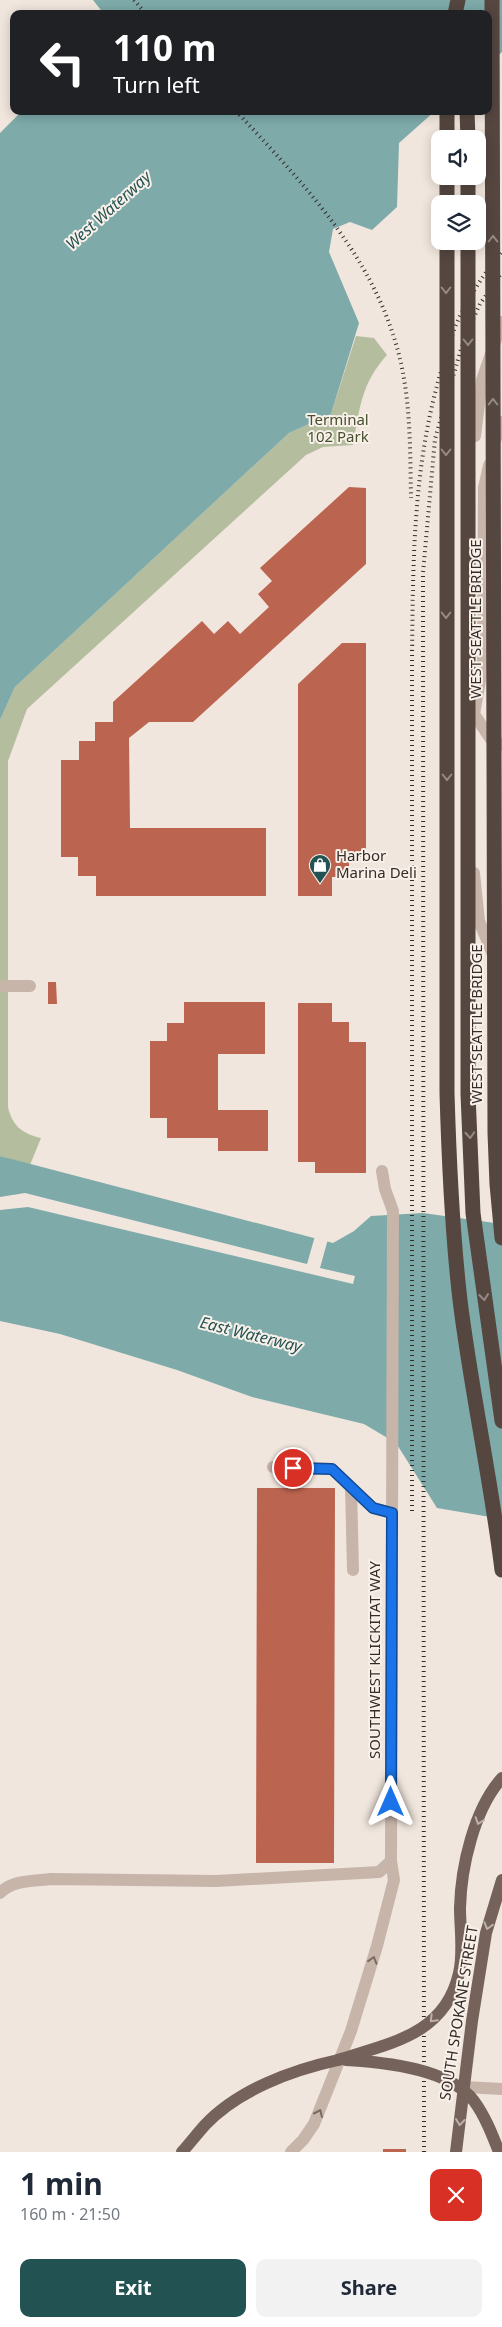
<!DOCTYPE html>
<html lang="en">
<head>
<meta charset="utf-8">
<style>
  body { margin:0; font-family:"Noto Sans",sans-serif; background:#f2f2f3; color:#1f2937; height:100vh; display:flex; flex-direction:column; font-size:19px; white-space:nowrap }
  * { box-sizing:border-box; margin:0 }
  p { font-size:16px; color:#747a83 }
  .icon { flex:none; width:28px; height:28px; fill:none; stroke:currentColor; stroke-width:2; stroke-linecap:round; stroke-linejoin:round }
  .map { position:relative; height:2152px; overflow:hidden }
  .panel { display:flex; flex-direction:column; background:#fff; flex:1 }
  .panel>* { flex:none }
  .hud { position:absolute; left:10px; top:10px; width:482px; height:105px; border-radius:10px; box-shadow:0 2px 12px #0003; background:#202124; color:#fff; overflow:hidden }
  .controls { position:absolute; left:431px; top:130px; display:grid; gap:10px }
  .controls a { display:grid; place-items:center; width:55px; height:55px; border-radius:10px; background:#fff; box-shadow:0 2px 12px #0003; font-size:25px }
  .pin { position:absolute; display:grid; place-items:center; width:42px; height:42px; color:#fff; margin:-21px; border:2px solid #fff; border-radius:50%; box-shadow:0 1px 5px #0007 }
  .me { position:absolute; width:55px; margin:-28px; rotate:0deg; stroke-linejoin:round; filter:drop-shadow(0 0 4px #0008) }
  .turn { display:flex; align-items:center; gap:18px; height:105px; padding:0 20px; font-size:22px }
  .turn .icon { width:65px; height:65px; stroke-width:2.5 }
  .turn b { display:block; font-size:35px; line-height:42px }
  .round { display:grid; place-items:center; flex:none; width:52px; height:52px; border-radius:10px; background:#f2f2f3 }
  .headline { display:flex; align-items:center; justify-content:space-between; height:85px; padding:0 20px }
  h1 { font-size:30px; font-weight:700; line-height:38px }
  .cta { display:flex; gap:10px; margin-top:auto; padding:10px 20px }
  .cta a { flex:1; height:58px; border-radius:10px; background:#225252; color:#fff; font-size:20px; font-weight:700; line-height:58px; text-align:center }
  .cta a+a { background:#f2f2f3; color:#1f2937 }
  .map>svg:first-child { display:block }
</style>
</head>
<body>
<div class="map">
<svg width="502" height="2152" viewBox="0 0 502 2152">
  <rect width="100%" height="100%" fill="#f0e6dd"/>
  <path fill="#b4bd9e" d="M356 336 374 338 387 355C361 384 360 407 353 445L323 447 306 455 27 709 8 761V1107C12 1126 23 1134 41 1138L30 1165 0 1156V720L15 687 289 433 331 414Z"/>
  <path fill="#7eaaaa" d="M93 0H502V52L489 64V14H104Z
    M22 111H435L399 143 397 207 372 230 350 222 333 229 329 252 359 323 331 414 289 433 15 687 0 720V133Z
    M0 1156 333 1243 354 1231 371 1216 423 1213 502 1224V1519L437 1508 396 1443 364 1424 252 1397 177 1370 60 1334 0 1321Z"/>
  <path fill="#f0e6dd" d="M25 1193 307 1264 315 1236 328 1239 320 1268 355 1276 353 1284 28 1207 0 1210V1197Z"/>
  <path fill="#bb644f" d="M349 487 366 488V564L193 722H149L129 738 130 828H266V896H96V876H78V857H61V760H79V741H95V722H113V702L202 621 214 634 228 621 240 634 269 607 258 594 272 581 260 568Z
    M342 643H366V857H349V877H332V896H298V684Z
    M48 982H56L57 1004H48Z
    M184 1002H265V1054H218V1110H268V1151H218V1138H167V1118H150V1041H167V1023H184Z
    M298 1003H332V1022H349V1042H366V1173H315V1162H298Z
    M257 1488H335L334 1863H256Z
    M383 2149H406V2152H383Z"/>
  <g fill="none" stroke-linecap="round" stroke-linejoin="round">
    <path stroke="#c7b5aa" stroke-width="12" d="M475 436 482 380 502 322
      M495 441 502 422
      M489 465 484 488 483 665 474 714 490 738 502 745
      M474 873 479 921 494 957
      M0 986H30
      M273 1467 332 1469 373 1508 392 1513
      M351 1487 353 1570
      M0 1893C12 1880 34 1881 51 1879L216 1881 379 1872 391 1861
      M464 2087 502 2089
      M291 2152 303 2140 314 2124 351 2031 377 1946 394 1880 391 1861 393 1211 385 1189 382 1171"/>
    <path stroke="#75635b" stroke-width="12" d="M460 1908C461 1867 474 1809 502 1778
      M182 2152C190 2143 197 2134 205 2125 238 2090 292 2070 338 2060
      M456 2152 472 2021 486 1933 502 1880"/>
    <path stroke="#554640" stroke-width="15" d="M455 14 458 0
      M467 111 468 139
      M447 139V111
      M468 176V204
      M447 204V176"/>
    <path stroke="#352c29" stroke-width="4" stroke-dasharray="1 4" stroke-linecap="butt" d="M134 0 146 14
      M236 111C300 180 369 251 396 344 411 394 410 447 411 498
      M412 1511V660C413 555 413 456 446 355 450 345 452 333 457 323 466 301 486 270 502 252
      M424 2152 423 573 435 439 461 349 470 326 480 304 502 272"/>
    <path stroke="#75635b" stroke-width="12" d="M338 2060C390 2043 445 2035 459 1973 464 1953 460 1929 460 1908
      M346 2060C383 2062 449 2068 474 2101 485 2116 492 2134 499 2152"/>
    <path stroke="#554640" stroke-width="15" d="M492 0 495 1133 497 1184 502 1238
      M447 241V1093C449 1162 452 1231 460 1300 471 1390 491 1479 502 1570
      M468 241V1094L473 1213 502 1421"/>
  </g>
  <defs><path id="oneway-chevron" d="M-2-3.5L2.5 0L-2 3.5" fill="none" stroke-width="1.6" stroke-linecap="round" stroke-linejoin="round" transform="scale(1.25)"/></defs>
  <g stroke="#968a84">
    <use href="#oneway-chevron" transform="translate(493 239) rotate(-90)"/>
    <use href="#oneway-chevron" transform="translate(446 290) rotate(90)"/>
    <use href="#oneway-chevron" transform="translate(468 342) rotate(90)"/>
    <use href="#oneway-chevron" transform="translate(493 402) rotate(-90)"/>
    <use href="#oneway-chevron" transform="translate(446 452) rotate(90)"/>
    <use href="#oneway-chevron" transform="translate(446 615) rotate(90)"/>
    <use href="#oneway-chevron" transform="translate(447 777) rotate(90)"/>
    <use href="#oneway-chevron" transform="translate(470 1135) rotate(87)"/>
    <use href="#oneway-chevron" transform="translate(484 1297) rotate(83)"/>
  </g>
  <g stroke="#bdb1a9">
    <use href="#oneway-chevron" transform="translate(479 1821) rotate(109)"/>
    <use href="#oneway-chevron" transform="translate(488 1926) rotate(106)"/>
    <use href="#oneway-chevron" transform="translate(433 2019) rotate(135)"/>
    <use href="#oneway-chevron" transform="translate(460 2122) rotate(97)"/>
  </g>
  <g stroke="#776a63">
    <use href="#oneway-chevron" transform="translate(373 1960) rotate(-73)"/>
    <use href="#oneway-chevron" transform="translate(319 2113) rotate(-66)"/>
  </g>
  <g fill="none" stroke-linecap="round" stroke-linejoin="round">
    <g stroke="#114b97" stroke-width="12">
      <path id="route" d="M293 1468 332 1469 373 1508 392 1513 391 1802"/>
    </g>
    <use href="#route" stroke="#1a73e8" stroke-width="9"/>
  </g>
  <defs>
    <g id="shop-pin" transform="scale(1.125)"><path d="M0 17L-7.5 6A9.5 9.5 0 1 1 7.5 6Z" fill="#225252" stroke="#f8f0e9"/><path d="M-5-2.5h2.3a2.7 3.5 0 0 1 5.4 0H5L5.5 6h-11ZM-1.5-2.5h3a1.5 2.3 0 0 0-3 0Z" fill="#fff"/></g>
  </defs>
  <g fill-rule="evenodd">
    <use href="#shop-pin" x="320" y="865"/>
  </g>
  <g text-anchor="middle" stroke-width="4" stroke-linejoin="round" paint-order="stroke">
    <g font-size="15" fill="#46512f" stroke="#f8f0e9">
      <text x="338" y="425">Terminal<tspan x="338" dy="17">102 Park</tspan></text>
    </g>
    <g font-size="15" fill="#352c29" stroke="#f8f0e9">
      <text transform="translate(476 619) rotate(-90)" y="5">WEST SEATTLE BRIDGE</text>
      <text transform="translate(477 1024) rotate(-90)" y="5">WEST SEATTLE BRIDGE</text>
      <text transform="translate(375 1660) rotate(-90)" y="5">SOUTHWEST KLICKITAT WAY</text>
      <text transform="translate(459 2013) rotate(-81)" y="5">SOUTH SPOKANE STREET</text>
    </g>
    <g font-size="15" fill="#352c29" stroke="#f8f0e9" text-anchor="start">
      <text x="336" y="861">Harbor<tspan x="336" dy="17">Marina Deli</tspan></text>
    </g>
    <g font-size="16" font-style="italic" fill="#225252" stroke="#f8f0e9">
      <text transform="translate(108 210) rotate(-42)" y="6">West Waterway</text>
      <text transform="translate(251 1334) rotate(14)" y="6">East Waterway</text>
    </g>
  </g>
</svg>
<div class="controls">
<a><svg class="icon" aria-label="sound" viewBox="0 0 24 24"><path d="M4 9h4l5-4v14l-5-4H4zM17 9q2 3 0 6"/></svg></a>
<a><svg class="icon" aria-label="layers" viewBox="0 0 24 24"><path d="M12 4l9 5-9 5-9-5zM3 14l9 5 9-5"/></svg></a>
</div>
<div class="pin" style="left:293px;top:1468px;background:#d93025"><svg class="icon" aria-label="arrive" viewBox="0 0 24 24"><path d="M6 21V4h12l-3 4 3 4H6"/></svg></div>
<svg class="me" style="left:391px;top:1802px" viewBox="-20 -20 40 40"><path d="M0-17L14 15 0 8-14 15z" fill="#1a73e8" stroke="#fff" stroke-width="4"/></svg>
<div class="hud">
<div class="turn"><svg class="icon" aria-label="left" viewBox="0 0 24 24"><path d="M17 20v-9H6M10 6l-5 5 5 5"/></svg><div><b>110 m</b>Turn left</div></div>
</div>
</div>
<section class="panel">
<div class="headline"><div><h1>1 min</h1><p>160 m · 21:50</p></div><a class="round" style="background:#d93025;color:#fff"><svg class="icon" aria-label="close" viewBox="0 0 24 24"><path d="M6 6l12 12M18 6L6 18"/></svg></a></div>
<div class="cta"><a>Exit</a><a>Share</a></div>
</section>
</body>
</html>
